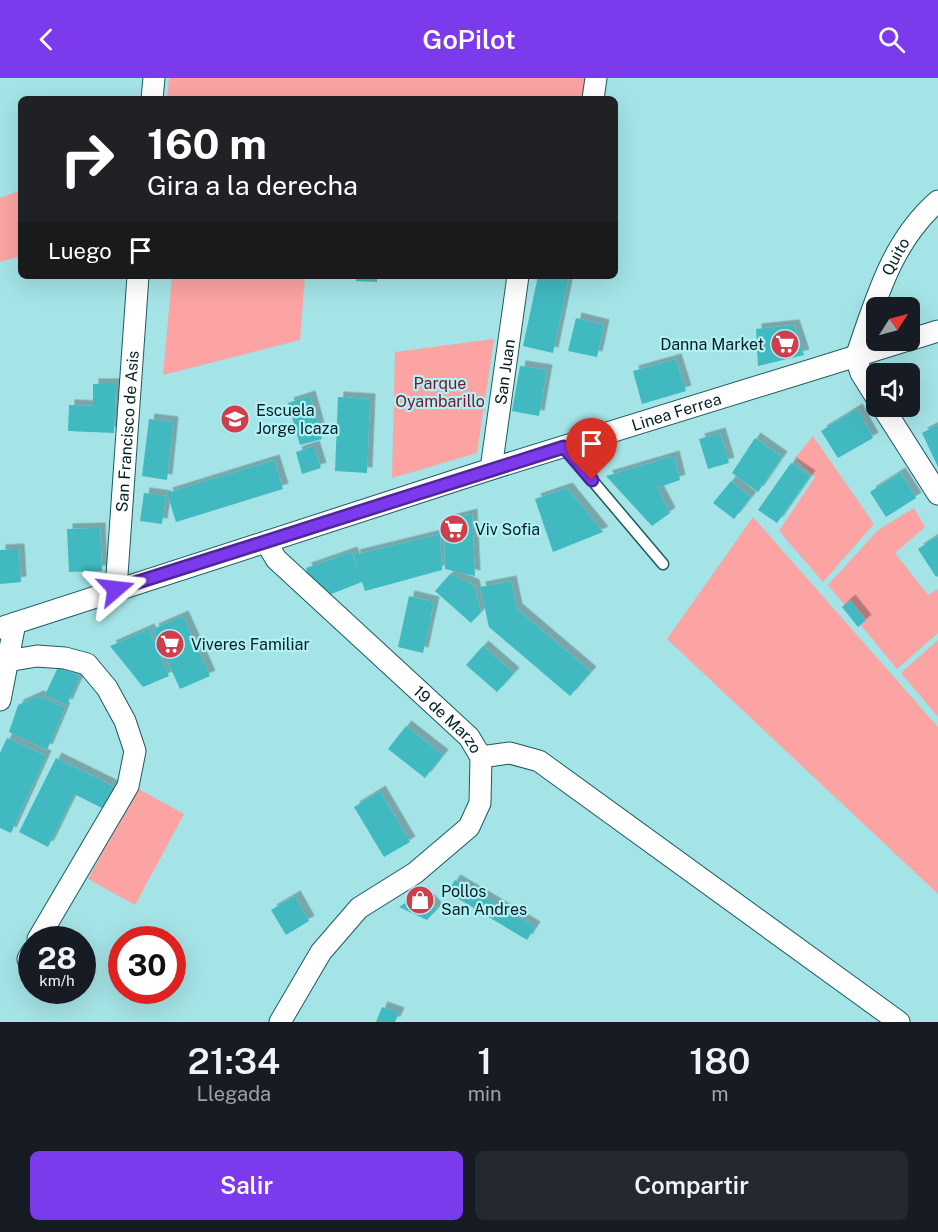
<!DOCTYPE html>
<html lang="es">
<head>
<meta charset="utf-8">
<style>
  body { margin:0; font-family:"Public Sans",sans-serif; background:#242831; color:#f1f3f6; height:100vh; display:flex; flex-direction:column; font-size:22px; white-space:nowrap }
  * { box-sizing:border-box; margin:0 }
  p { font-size:20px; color:#9ea1a6 }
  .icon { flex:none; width:33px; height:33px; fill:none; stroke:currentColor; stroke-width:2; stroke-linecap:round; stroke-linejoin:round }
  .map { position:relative; height:944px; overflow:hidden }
  .sheet { display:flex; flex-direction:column; background:#171b24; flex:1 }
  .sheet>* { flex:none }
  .hud { position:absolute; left:18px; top:18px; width:600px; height:183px; border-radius:9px; box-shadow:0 6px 24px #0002; background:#202124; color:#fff; overflow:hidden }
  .needle { width:39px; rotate:54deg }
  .controls { position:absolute; left:866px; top:219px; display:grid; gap:12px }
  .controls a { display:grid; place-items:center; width:54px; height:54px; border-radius:9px; background:#171b24; box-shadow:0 6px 24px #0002; font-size:30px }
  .speed { position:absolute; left:18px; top:848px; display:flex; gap:12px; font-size:30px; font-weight:700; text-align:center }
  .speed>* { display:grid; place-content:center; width:78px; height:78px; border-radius:50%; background:#171b24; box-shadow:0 6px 24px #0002; line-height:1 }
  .speed small { font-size:15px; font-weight:400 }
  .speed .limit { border:9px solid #d22; background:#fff; color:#111 }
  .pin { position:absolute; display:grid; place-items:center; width:51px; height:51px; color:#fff; margin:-62px -26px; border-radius:50% 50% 50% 0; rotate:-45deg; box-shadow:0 0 6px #0007 }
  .pin .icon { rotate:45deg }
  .me { position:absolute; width:66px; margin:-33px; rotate:73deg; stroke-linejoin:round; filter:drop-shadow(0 0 4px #0008) }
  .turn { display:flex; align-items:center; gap:21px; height:126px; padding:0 30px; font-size:27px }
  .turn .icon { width:78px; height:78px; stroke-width:2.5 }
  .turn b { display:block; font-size:42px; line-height:51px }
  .then { display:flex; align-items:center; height:57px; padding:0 30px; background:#0003; gap:12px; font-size:22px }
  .eta { display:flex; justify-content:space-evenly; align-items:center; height:102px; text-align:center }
  .eta b { font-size:36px; font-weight:600; line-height:42px }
  .action { display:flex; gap:12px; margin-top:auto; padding:12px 30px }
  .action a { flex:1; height:69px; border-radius:9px; background:#7c3aed; color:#fff; font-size:24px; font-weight:600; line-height:69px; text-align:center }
  .action a+a { background:#242831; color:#f1f3f6 }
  header { display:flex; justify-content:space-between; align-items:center; height:78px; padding:0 30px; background:#7c3aed; color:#fff; font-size:27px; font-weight:600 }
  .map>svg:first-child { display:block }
</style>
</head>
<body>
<header><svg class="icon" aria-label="back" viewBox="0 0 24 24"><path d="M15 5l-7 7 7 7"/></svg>GoPilot<svg class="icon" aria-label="search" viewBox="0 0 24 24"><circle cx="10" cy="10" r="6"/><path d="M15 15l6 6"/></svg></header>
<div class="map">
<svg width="938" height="944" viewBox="0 0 938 944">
  <defs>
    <filter id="shadow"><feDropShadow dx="5.5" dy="-5.5" stdDeviation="0" flood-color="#0004"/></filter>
  </defs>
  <rect width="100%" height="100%" fill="#a4e3e6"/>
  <path fill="#fba4a3" d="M169 0H585L582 21H167Z
    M21 112V178L0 184V120Z
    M172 198H305L300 262 163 297Z
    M494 261 477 375 392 400 395 274Z
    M813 358 874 446 823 504 779 453 815 399 795 380Z
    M914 430 925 449 895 475 928 517 938 511V555L897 591 828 507 878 452Z
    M753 439 938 649V816L667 561Z
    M938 562V639L901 595Z
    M137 710 184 736 135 827 88 801Z"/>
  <path fill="#3fb9c0" filter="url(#shadow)" d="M357 198H377V204L356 203Z
    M538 198H569L553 275 523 268Z
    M576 240 604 247 597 279 568 273Z
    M794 247 804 277 758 288 756 251Z
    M676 281 686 313 642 326 633 293Z
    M520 288 547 292 539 338 512 333Z
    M93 306H116L114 355 68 353 69 327 93 328Z
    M310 318 322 361 300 367 288 325Z
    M338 319 370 321 367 395 335 393Z
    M857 331 873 360 838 380 821 353Z
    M149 341 173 344 167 402 142 398Z
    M938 347V389L922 355Z
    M720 355 729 385 708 391 699 361Z
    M755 360 782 379 758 414 732 395Z
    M314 368 321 390 302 396 296 374Z
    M674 378 680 402 657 410 670 435 652 448 606 398Z
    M274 382 283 411 176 444 167 415Z
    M791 385 810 398 777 445 758 432Z
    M900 395 916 420 886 439 870 414Z
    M731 403 751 419 734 441 713 425Z
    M567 410 603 454 553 474 535 421Z
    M144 415 166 418 162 446 140 443Z
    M472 436 475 498 445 491 444 443Z
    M100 450 102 493 69 494 67 451Z
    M440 456 442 492 365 513 362 504 326 518 310 506 306 490 352 474 359 497 354 477Z
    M938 458V498L936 499 918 471Z
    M19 471 21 504 0 506V472Z
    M450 496 474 507 481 534 471 545 435 513Z
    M511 503 517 531 591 594 570 618 489 549 480 509Z
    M409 518 434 524 423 575 398 569Z
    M850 522 866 542 858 549 842 529Z
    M183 538 210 598 180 611 153 551Z
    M149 551 169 598 143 609 110 568Z
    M483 568 514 595 497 614 466 587Z
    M58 589 80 598 67 627 45 617Z
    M38 618 65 630 47 672 9 654 18 627Z
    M406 648 443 677 425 700 388 671Z
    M7 660 46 678 11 755 0 750V675Z
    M56 680 115 709 104 731 74 716 48 769 19 754Z
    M380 713 410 764 384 779 354 729Z
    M455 802 535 849 527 862 447 814Z
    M422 814 437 831 427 842 399 829Z
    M295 818 309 843 286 857 271 832Z
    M382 929 399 935 395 944H376Z"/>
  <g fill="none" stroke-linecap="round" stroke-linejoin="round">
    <g stroke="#1a5b5f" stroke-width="13">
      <path id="lane" d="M564 369 663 486"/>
    </g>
    <g stroke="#1a5b5f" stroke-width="23">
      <g id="street">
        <path d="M152 21 154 0"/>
        <path d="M593 21 596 0"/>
        <path d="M909 262 938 253"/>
        <path id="s1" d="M856 279C876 222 891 164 938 123"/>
        <path d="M856 279 861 295 876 319"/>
        <path d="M882 328 938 416"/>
        <path id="s2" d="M491 391 518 198"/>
        <path id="s3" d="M266 464 276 481 469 659 481 679 480 725 469 749 415 795 359 830 321 874 280 944"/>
        <path id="s4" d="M116 511 138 198"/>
        <path id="s5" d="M0 550 491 391 908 262"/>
        <path d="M7 583 37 578 65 580 87 586 107 610 125 643 135 673 128 708 38 861"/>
        <path d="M0 622 15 545"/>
        <path d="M481 679 510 675 539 683 899 944"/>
        <path d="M28 881 32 874"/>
      </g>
    </g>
    <use href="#lane" stroke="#fff" stroke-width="10"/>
    <use href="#street" stroke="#fff" stroke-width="21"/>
  </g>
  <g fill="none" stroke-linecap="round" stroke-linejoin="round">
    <g stroke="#51269a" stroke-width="15">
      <path id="route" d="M116 511 564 369 592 402"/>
    </g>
    <use href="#route" stroke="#7c3aed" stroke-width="10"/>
  </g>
  <defs>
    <g id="supermarket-disc" transform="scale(1.5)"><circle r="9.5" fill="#cf3f4b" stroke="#b1f0f4"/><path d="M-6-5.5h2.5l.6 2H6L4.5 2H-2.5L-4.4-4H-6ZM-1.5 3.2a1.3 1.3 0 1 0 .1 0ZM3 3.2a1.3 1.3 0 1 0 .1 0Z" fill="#fff"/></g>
    <g id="school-disc" transform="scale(1.5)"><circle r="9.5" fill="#cf3f4b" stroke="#b1f0f4"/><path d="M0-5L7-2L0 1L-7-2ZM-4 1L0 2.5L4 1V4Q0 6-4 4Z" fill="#fff"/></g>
    <g id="shop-disc" transform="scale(1.5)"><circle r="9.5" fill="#cf3f4b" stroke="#b1f0f4"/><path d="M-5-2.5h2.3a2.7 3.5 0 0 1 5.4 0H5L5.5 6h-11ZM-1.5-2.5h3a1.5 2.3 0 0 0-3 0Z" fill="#fff"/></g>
  </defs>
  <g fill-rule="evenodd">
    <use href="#supermarket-disc" x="785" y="266"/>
    <use href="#school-disc" x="235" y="341"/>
    <use href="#supermarket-disc" x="454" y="451"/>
    <use href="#supermarket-disc" x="170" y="566"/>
    <use href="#shop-disc" x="420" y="822"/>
  </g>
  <g text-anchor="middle" stroke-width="4.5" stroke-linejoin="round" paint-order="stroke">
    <g font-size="16" fill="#051f21" stroke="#b1f0f4">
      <text dy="6" stroke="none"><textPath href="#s1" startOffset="108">Quito</textPath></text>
      <text dy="6" stroke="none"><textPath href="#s2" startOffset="98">San Juan</textPath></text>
      <text dy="6" stroke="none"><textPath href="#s5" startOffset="710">Linea Ferrea</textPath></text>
      <text dy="6" stroke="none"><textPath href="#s4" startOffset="158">San Francisco de Asis</textPath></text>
      <text dy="6" stroke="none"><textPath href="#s3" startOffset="255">19 de Marzo</textPath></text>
    </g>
    <g font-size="16" fill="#051f21" stroke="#b1f0f4" text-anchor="start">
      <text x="764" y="272" text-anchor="end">Danna Market</text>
      <text x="256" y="338">Escuela<tspan x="256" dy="18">Jorge Icaza</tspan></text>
      <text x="475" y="457">Viv Sofia</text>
      <text x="191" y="572">Viveres Familiar</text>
      <text x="441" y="819">Pollos<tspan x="441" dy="18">San Andres</tspan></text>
    </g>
    <g font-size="16" fill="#7d1623" stroke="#b1f0f4">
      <text x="440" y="311">Parque<tspan x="440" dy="18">Oyambarillo</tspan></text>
    </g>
  </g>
</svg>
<div class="controls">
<a><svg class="needle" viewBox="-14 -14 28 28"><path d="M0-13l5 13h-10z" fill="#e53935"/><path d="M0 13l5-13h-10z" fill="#9ea1a6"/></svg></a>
<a><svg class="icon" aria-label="sound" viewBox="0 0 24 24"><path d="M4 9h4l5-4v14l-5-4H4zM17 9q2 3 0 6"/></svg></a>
</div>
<div class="speed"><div>28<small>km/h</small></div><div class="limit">30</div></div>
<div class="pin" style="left:592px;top:402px;background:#d93025"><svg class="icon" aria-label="arrive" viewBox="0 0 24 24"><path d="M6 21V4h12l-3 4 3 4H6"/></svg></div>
<svg class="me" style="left:116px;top:511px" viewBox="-20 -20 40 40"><path d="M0-17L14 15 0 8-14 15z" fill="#7c3aed" stroke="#fff" stroke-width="4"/></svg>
<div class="hud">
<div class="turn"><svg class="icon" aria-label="right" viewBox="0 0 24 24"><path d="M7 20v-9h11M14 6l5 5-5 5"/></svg><div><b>160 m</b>Gira a la derecha</div></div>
<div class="then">Luego<svg class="icon" aria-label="arrive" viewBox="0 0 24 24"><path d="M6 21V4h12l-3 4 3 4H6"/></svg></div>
</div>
</div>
<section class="sheet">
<div class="eta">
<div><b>21:34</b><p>Llegada</p></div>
<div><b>1</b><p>min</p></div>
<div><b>180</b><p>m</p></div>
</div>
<div class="action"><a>Salir</a><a>Compartir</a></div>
</section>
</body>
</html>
